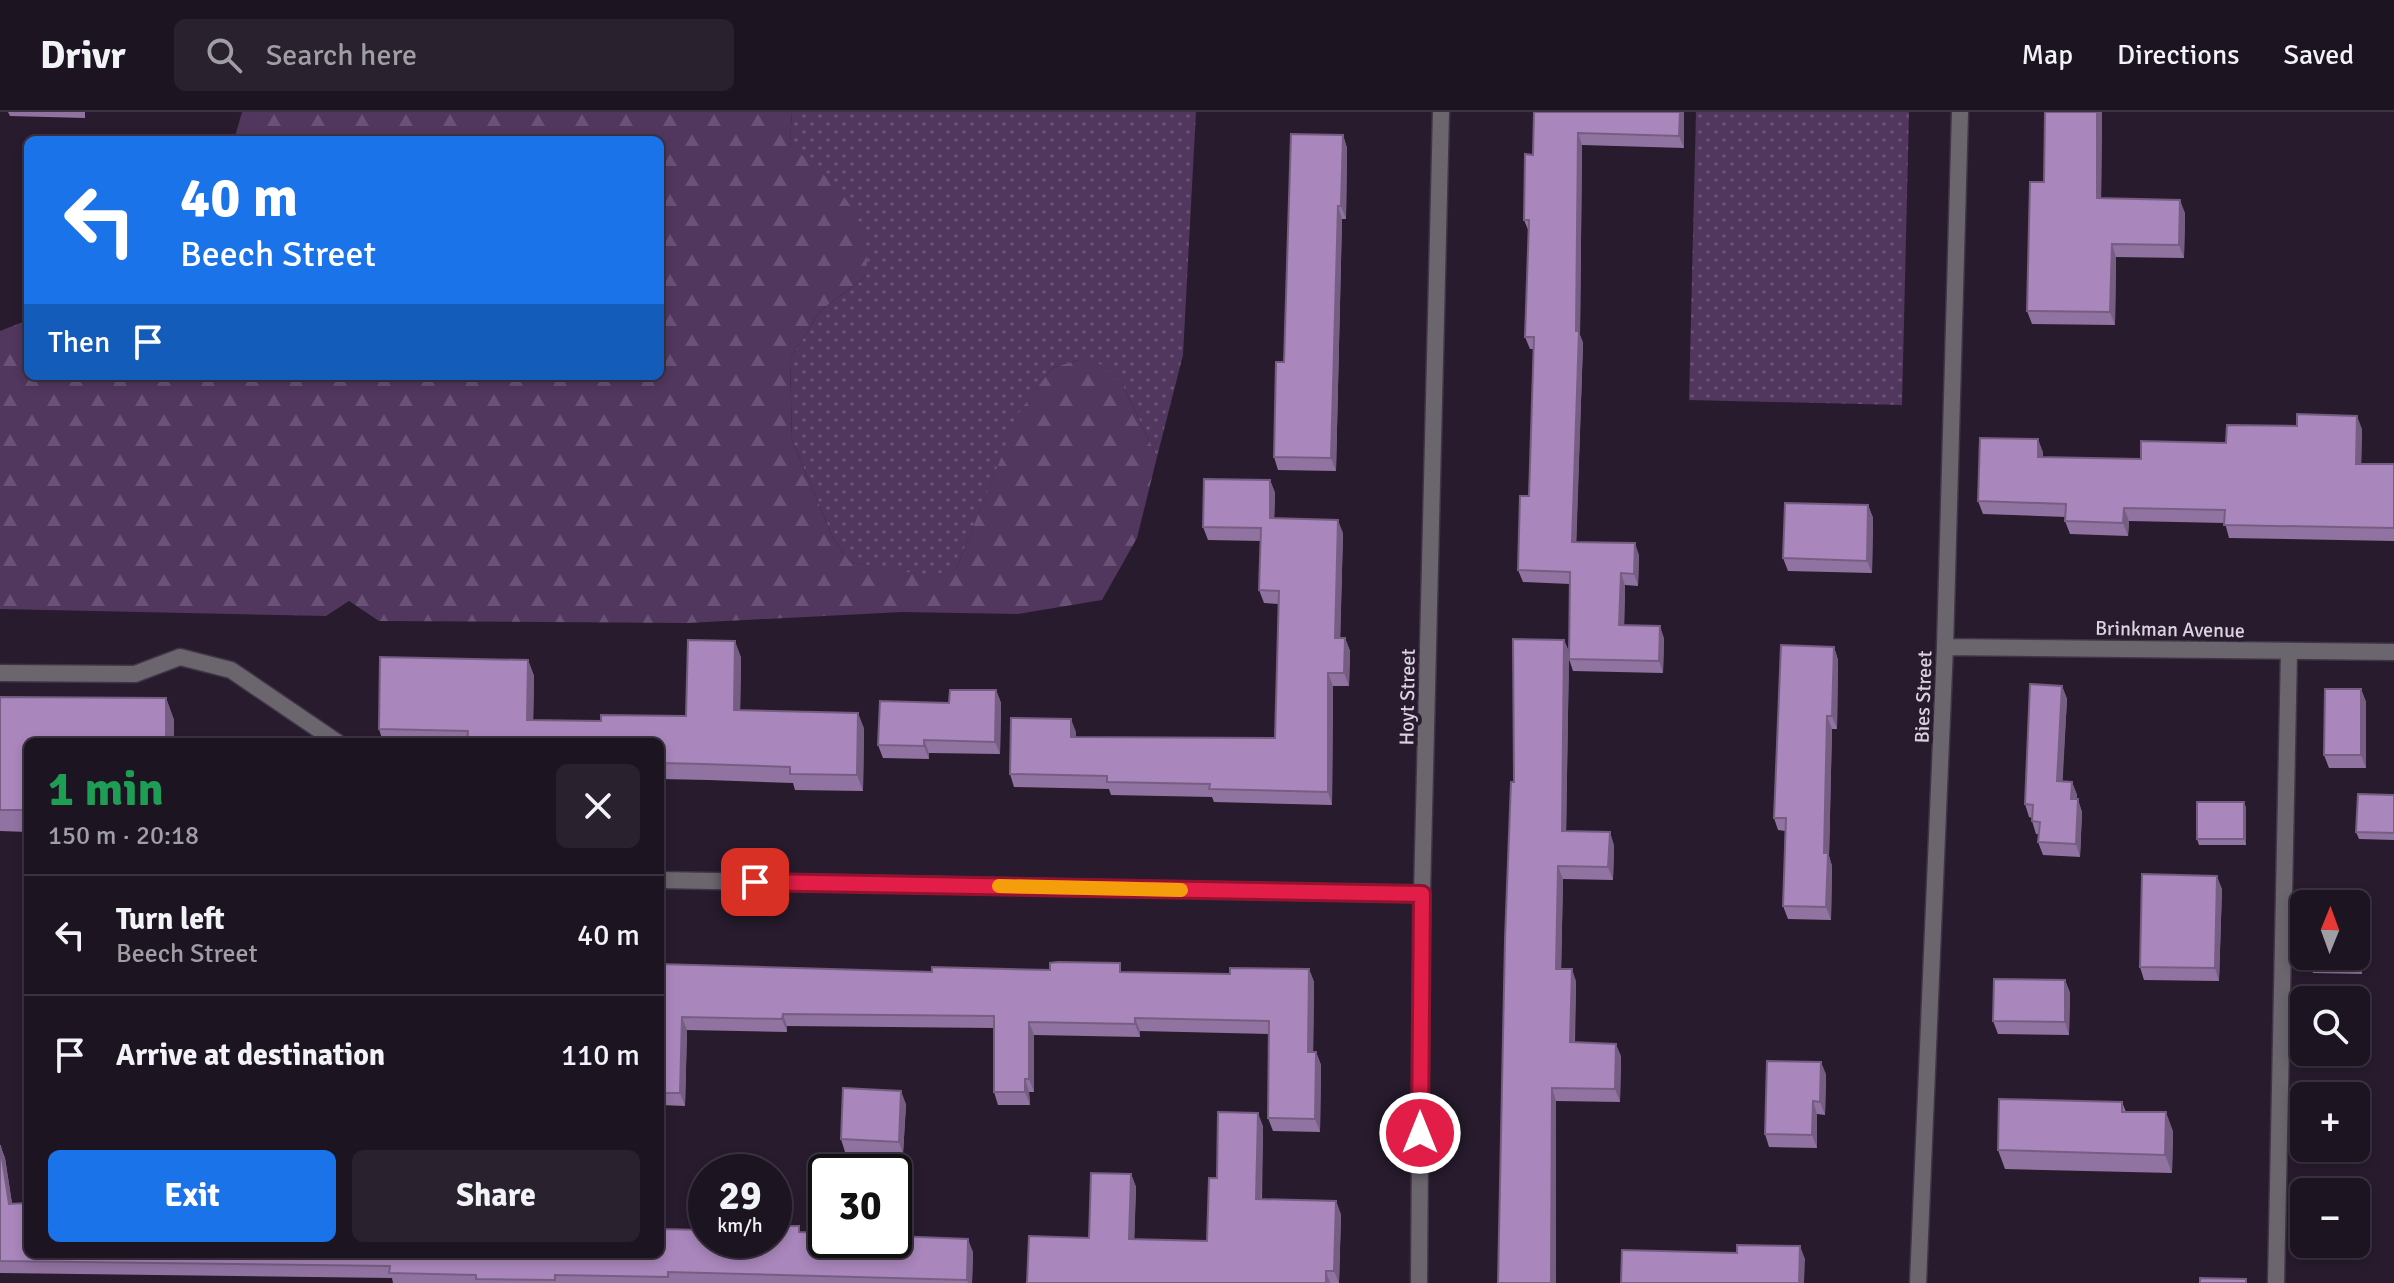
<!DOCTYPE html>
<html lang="en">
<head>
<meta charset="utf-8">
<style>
  body { margin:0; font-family:Signika,sans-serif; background:#2a212f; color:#f1f3f6; height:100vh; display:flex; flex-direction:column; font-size:30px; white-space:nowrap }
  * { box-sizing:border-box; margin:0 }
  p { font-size:26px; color:#a09ea5 }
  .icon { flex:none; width:44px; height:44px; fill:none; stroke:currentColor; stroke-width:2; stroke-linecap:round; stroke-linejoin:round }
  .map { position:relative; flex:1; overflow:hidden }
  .side { position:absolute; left:24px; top:626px; width:640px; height:520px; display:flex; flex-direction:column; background:#1d1422; border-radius:12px; box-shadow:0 4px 12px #0003,0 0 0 2px #3b3340 }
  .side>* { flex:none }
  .banner { position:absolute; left:24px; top:24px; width:640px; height:244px; border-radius:12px; box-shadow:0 4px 12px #0003,0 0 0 2px #3b3340; background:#1a73e8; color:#fff; overflow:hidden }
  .needle { width:52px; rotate:1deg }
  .fabs { position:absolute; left:2290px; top:778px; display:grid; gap:16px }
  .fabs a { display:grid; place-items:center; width:80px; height:80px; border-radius:12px; background:#1d1422; box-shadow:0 4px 12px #0003,0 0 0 2px #3b3340; font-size:40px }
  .speed { position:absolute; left:688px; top:1042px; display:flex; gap:16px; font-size:40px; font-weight:700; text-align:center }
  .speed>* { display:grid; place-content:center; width:104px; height:104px; border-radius:50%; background:#1d1422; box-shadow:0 4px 12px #0003,0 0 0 2px #3b3340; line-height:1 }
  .speed small { font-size:20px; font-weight:400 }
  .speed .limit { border:4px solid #111; border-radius:12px; background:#fff; color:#111 }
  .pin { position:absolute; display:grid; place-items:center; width:68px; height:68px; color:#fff; margin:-34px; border-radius:16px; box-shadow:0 4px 12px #0006 }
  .me { position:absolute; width:88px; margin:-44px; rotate:0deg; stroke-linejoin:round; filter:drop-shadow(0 0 6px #0008) }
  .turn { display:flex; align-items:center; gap:28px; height:168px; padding:0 24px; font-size:36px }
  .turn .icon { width:104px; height:104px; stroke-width:2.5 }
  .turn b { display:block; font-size:56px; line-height:68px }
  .then { display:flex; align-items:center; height:76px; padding:0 24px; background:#0003; gap:16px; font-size:30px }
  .round { display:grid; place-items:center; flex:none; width:84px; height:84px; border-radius:12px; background:#2a212f }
  .headline { display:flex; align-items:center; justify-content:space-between; height:136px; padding:0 24px }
  h1 { font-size:48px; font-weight:800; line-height:60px; color:#1e9e55 }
  .action { display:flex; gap:16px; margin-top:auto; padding:16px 24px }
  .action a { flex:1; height:92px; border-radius:12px; background:#1a73e8; color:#fff; font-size:32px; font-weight:800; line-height:92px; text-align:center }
  .action a+a { background:#2a212f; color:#f1f3f6 }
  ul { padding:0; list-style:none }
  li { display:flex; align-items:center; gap:24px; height:120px; padding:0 24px; border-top:2px solid #3b3340 }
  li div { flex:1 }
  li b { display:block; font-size:30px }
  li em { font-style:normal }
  header { display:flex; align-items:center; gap:48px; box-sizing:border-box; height:112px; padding:0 40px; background:#1d1422; border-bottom:2px solid #3b3340 }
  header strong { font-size:38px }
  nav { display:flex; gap:44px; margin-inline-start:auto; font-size:28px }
  .search { width:560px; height:72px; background:#2a212f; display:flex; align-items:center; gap:20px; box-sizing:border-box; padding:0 28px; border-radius:12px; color:#a09ea5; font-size:30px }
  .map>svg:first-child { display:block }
</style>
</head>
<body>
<header>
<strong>Drivr</strong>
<div class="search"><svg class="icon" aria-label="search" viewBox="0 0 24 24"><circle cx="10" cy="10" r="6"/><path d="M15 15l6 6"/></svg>Search here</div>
<nav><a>Map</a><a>Directions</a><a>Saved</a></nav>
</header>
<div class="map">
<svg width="2394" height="1171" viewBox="0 0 2394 1171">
  <defs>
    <pattern id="green-dots" width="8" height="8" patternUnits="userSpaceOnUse" patternTransform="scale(2)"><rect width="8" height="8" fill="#51365e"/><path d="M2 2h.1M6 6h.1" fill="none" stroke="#695275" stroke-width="1.8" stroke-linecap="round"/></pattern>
    <pattern id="forest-firs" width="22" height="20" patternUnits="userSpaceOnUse" patternTransform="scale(2)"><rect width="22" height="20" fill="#51365e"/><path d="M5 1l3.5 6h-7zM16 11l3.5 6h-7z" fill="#695275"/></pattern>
  </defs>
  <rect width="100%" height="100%" fill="#271b2d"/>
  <path fill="url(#green-dots)" d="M792 0H1196L1183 243 1157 345 1122 272 1078 248 1052 256 1020 300 956 457 931 465 850 450 834 428 792 328 790 247 820 199 866 164 790 31Z
    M1696 0H1909L1902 293 1689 288Z"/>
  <path fill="url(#forest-firs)" d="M242 0H792L790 32C833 72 873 98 866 164L820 199 790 247 792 328 834 428 850 450 930 464 956 457 1020 299 1052 256 1078 248 1103 253 1122 272 1157 345 1137 426 1102 488 1018 502 902 500 688 511 379 509 349 489 326 504 0 497V219L28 208V264H660V28H234Z"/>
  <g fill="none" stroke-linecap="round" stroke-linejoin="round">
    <g stroke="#403546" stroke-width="19">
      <path id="service" d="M0 561 135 562 180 545 231 558 337 630
        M2276 1171 2289 539"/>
    </g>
    <g stroke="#403546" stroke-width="19">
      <path id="minor" d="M1945 535 2394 540
        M660 768 1422 782
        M1419 1171 1422 782 1441 0
        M1918 1171 1945 535 1960 0"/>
    </g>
    <use href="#service" stroke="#6b656e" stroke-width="16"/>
    <use href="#minor" stroke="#6b656e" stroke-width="16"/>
  </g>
  <path fill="#9173a1" d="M8 0H85V6L10 4Z
    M1534 0H1684V36L1582 33 1580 223 1583 231 1576 430 1639 443 1638 474 1625 473 1624 513 1664 526 1663 561 1573 559 1569 547 1570 472 1523 470 1518 458 1529 384 1534 237H1530L1525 225 1529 120 1524 108 1533 43Z
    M2045 0H2102L2101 87 2185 101 2184 146 2116 145 2115 213 2032 212 2027 199 2044 70Z
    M1343 23 1347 36 1346 107H1342L1336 359 1278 358 1274 345 1284 250Z
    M2362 317 2361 352H2394V429L2229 426 2225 411 2129 409 2128 424 2070 422 2065 409 2066 405 1983 402 1978 389 2043 340V345L2141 347 2226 331Z
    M1270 368 1275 381 1274 406 1343 421 1340 526H1345L1350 539 1349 574H1333L1332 693 1214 690 1212 685 1111 683 1109 677 1014 675 1010 662 1076 620V625L1275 626 1279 492 1264 491 1259 478 1261 429 1208 428 1203 415Z
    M1868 393 1873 406 1872 461 1788 459 1783 446Z
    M1564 528 1569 540 1566 719 1614 733 1613 768 1563 767 1561 857 1576 869 1575 930 1621 944 1620 990 1556 989V1171H1498L1514 670Z
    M1834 535 1838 548 1837 617H1832L1829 744 1832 754 1831 808 1788 807 1783 794 1785 719 1778 718 1774 706Z
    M741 545 740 598 864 616 863 679 795 678 793 671 708 668 660 667V630H383L379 617 528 548 534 564 533 608 601 609 686 604Z
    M2062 574 2067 587 2062 669 2072 670 2077 683V687L2082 700 2080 745 2043 743 2038 730 2039 722H2036L2032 709V706L2029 705 2025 692Z
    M2361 577 2366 590V656H2329L2324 643Z
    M996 578 1001 591 1000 642 929 641V647L883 646 878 633 949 591Z
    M0 585 166 586 174 608V630H28V720L0 719Z
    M2394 683V728L2359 727 2356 720Z
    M2244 690 2246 696V733H2199L2197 727Z
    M2222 777 2219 869 2144 868 2140 855Z
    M2363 803 2362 862 2313 861 2309 849Z
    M660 852 932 860H1123L1230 862 1309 857 1314 870 1313 940H1316L1321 953 1320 1020 1273 1019 1268 1006 1269 922 1140 919V925L1034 923V980H1029L1030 993H998L994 980V916L787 914V920L687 918 685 994 660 993Z
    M2065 868 2070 881 2069 923 1998 922 1993 909Z
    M1826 962 1825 1003 1817 1002V1036L1769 1035 1765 1022Z
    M2122 990 2126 1000 2173 1019 2172 1061 2005 1057 1998 1038Z
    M906 992 903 1042 845 1040 841 1027Z
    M1263 1014 1262 1087 1336 1089 1341 1103 1339 1171H1027L1089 1126 1131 1062 1136 1075 1134 1127 1207 1129 1217 1066Z
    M0 1033 5 1046 12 1092 28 1142 801 1120 973 1140 972 1171H393L392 1166 0 1161Z"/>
  <path fill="#765e83" d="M1680 0H1684V36L1679 24Z
    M2097 0H2102L2101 99 2097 86Z
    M1578 21 1582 33 1580 223 1583 231 1576 442 1572 430 1576 219Z
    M1343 23 1347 36 1346 107 1341 94Z
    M2180 88 2185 101 2184 146 2179 133Z
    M1338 94 1342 107 1336 359 1331 346Z
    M2112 132 2116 145 2115 213 2110 200Z
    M2357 304 2362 317 2361 365 2356 352Z
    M2038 327 2043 340 2042 358 2038 345Z
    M1270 368 1275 381 1274 419 1270 406Z
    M1868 393 1873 406 1872 461 1867 449Z
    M2124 396 2129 409 2128 424 2123 411Z
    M1338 408 1343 421 1340 538 1335 526Z
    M1635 431 1639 443 1638 474 1634 462Z
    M1621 461 1625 473 1624 525 1619 513Z
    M1660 514 1664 526 1663 561 1659 549Z
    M1345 526 1350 539 1349 574 1344 561Z
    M1564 528 1569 540 1566 731 1562 719Z
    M735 529 741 545 740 614 734 598Z
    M1834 535 1838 548 1837 617 1832 604Z
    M528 548 534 564 533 624 527 608Z
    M1328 561 1333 574 1332 693 1328 680Z
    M2062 574 2067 587 2062 682 2057 669Z
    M2361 577 2366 590V656L2361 643Z
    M996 578 1001 591 1000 642 995 630Z
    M166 586 174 608V630H166Z
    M858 601 864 616 863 679 857 663Z
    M1827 604 1832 617 1829 744 1832 754 1831 808 1826 795 1824 741Z
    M1071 607 1076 620V638L1071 625Z
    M924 628 929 641V647L924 634Z
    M2072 670 2077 683 2076 699 2071 687Z
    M2078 687 2082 700 2080 745 2076 732Z
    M2244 690 2246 696V733L2244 727Z
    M1610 720 1614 733 1613 768 1608 755Z
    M1558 754 1563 767 1561 869 1556 857Z
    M2217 764 2222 777 2219 869 2215 856Z
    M2358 790 2363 803 2362 862 2357 849Z
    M1309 857 1314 870 1313 953 1308 940Z
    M1572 857 1576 869 1574 943 1570 930Z
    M2065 868 2070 881 2069 923 2065 910Z
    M783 902 787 914V920L782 907Z
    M682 905 687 918 685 994 680 981Z
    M1135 906 1140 919V925L1135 912Z
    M1029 910 1034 923V980L1029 967Z
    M1616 932 1621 944 1620 990 1615 977Z
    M1316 940 1321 953 1320 1020 1315 1007Z
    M1821 950 1826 962 1825 1003 1820 990Z
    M1025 967 1029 980 1030 993 1025 980Z
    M1552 976 1556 989V1171H1551Z
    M901 979 906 992 903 1042 899 1030Z
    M1813 989 1817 1002V1036L1812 1023Z
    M2166 1000 2173 1019 2172 1061 2165 1043Z
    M1258 1001 1263 1014 1261 1100 1256 1087Z
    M0 1033 5 1046 14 1104 9 1092Z
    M1131 1062 1136 1075 1134 1140 1129 1127Z
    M1336 1089 1341 1103 1339 1171 1334 1159Z
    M968 1127 973 1140 972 1171H968L967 1168Z
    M1800 1134 1805 1147 1804 1171H1799Z
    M1326 1159 1330 1171H1326Z"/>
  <path fill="#a986bb" stroke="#765e83" stroke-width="2" d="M1534 0H1680L1679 24 1578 21 1576 219H1579L1572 430 1635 431 1634 462 1621 461 1619 513 1660 514 1659 549 1569 547 1570 460 1518 458 1520 384H1529L1534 225H1525L1529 108H1524L1525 42 1533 43Z
    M2045 0H2097V86L2180 88 2179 133 2112 132 2110 200 2027 199 2030 70H2044Z
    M1291 22 1343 23 1341 94H1338L1331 346 1274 345 1276 250H1284Z
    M2297 302 2357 304 2356 352H2394V416L2224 413 2225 398 2124 396 2123 411 2065 409 2066 392 1978 389 1980 326 2038 327V345L2141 347V329L2226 331 2227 313 2297 314Z
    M1204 367 1270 368V406L1338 408 1335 526H1345L1344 561H1328V680L1209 677 1210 672 1107 670V664L1010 662 1011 606 1071 607V625L1275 626 1279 479 1259 478 1261 416 1203 415Z
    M1785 391 1868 393 1867 449 1783 446Z
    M1513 527 1564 528 1562 719 1610 720 1608 755 1558 754 1556 857H1572L1570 930 1616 932 1615 977 1552 976 1551 1171H1498L1505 827 1511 670H1514Z
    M688 528 735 529 734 598 858 601 857 663 790 662V655L703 652 660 651V630H467L468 619 379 617 380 545 528 548 527 608 601 609V603L686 604Z
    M1781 533 1834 535 1832 604H1827L1824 741H1828L1826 795 1783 794 1786 706H1774Z
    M2030 572 2062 574 2057 669 2072 670 2071 687H2078L2076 732 2038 730 2040 710 2032 709 2033 693 2025 692Z
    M2325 577H2361V643H2324Z
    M950 578H996L995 630 924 628V634L878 633 880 589 949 591Z
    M0 585 166 586V630H28V698H0Z
    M2358 682 2394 683V721L2356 720Z
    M2197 690H2244V727H2197Z
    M2142 762 2217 764 2215 856 2140 855Z
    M2310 789 2358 790 2357 849H2309V844H2356V792H2310Z
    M1058 850 1120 851V860L1230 862V856L1309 857 1308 940H1316L1315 1007 1268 1006 1269 909 1135 906V912L1029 910V967H1025V980H994V904L783 902 782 907 682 905 680 981H660V852L932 860V855L1050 858V851Z
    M1994 867 2065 868V910L1993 909Z
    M1767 949 1821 950 1820 990 1813 989 1812 1023 1765 1022Z
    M843 976 901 979 899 1030 841 1027Z
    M1999 987 2122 990V1000H2166L2165 1043 1998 1038Z
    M1218 1000 1258 1001 1256 1087 1336 1089 1334 1159H1326V1171H1027L1029 1124 1089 1126 1091 1061 1131 1062 1129 1127 1207 1129 1209 1066H1217Z
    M0 1033 9 1092 28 1091V1142H660V1117L701 1118V1112L706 1113V1128H774V1114H799V1120L826 1121V1128H894V1124L968 1127 967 1168 668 1160V1165L555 1163V1168L476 1167V1163L389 1161 390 1154 0 1149Z
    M1737 1133 1800 1134 1799 1171H1621L1622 1138 1737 1141Z
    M2200 1166 2246 1167V1171H2200Z"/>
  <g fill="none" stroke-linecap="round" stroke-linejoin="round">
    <g stroke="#92132f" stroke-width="20">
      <path id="route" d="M755 770 1422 782 1420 1021"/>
    </g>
    <use href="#route" stroke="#e11d48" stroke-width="14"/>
    <path stroke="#f59e0b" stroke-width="14" d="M999 774 1181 778"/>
  </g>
  <g text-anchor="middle" stroke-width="8" stroke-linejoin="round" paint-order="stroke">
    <g font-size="20" fill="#dbd3e0" stroke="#271b2d">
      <text transform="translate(2170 517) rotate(1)" y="7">Brinkman Avenue</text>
      <text transform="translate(1407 585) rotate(-89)" y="7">Hoyt Street</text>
      <text transform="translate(1923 585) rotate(-88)" y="7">Bies Street</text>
    </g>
  </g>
</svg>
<div class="fabs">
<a><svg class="needle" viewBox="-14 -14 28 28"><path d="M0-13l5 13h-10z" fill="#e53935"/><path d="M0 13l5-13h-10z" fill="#a09ea5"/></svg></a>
<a><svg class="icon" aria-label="search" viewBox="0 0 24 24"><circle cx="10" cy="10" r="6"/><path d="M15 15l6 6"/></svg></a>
<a>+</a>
<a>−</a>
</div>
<div class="speed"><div>29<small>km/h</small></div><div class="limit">30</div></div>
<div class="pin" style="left:755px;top:770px;background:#d93025"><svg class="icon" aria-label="arrive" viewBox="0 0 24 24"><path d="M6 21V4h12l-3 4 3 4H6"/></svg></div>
<svg class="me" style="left:1420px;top:1021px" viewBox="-20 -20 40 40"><circle r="17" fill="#e11d48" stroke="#fff" stroke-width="3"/><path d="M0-11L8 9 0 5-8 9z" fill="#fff"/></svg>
<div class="banner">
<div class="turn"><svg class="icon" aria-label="left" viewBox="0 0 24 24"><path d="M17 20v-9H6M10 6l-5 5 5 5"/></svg><div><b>40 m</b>Beech Street</div></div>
<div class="then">Then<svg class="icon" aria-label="arrive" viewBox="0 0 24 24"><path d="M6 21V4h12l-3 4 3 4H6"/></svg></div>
</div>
<section class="side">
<div class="headline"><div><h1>1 min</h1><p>150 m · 20:18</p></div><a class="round"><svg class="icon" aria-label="close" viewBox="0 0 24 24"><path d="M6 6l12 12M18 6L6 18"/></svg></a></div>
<ul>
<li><svg class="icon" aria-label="left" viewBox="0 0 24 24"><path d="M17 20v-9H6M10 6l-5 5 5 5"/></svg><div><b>Turn left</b><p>Beech Street</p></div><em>40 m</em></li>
<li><svg class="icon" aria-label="arrive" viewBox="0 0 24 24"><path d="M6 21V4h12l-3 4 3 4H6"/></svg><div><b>Arrive at destination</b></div><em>110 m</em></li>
</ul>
<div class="action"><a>Exit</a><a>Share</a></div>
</section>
</div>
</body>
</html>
